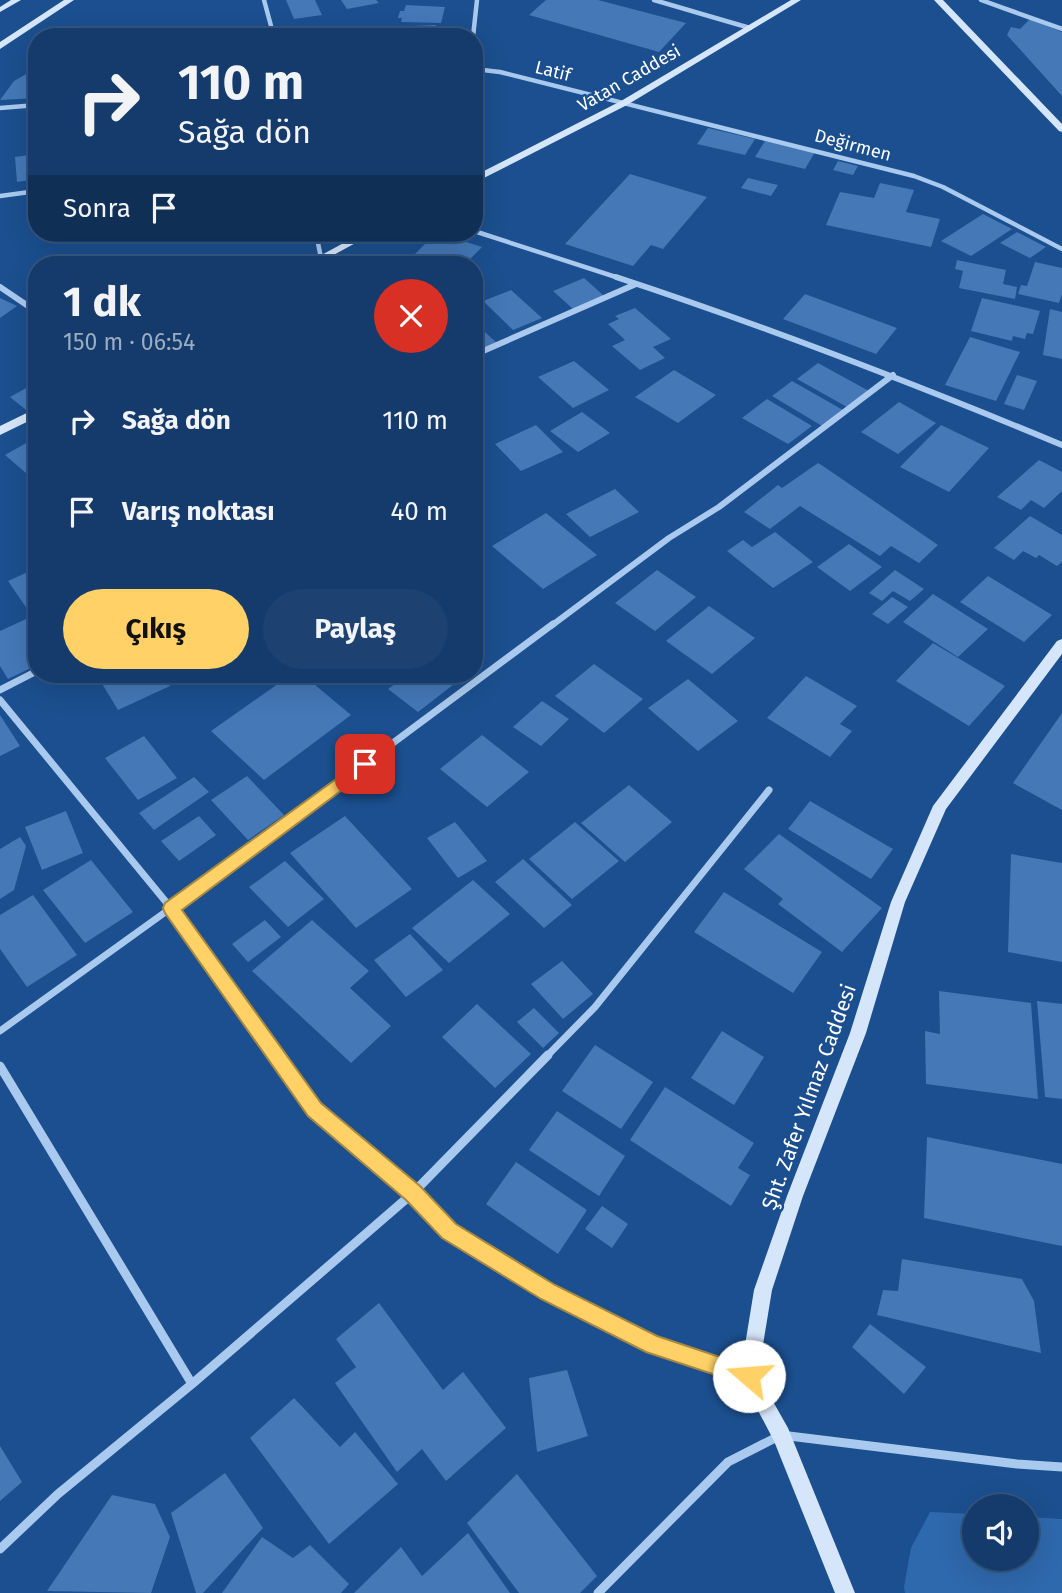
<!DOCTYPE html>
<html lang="tr">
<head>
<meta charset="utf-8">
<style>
  body { margin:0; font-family:"Fira Sans",sans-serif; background:#1d4271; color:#f1f3f6; height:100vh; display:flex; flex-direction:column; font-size:26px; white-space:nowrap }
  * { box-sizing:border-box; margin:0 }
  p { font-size:23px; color:#9dadc1 }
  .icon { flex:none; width:38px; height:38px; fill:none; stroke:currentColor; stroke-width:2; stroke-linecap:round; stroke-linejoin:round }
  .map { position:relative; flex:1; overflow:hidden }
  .details { position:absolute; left:28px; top:256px; width:455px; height:427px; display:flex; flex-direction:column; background:#143b6b; border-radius:28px; box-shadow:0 7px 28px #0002,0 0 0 2px #33557e }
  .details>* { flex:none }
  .banner { position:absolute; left:28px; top:28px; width:455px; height:214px; border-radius:28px; box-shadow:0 7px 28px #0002,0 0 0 2px #33557e; background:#143b6b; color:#f1f3f6; overflow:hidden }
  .fabs { position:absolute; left:962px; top:1494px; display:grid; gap:14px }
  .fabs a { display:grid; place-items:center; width:77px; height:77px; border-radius:50%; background:#143b6b; box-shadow:0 7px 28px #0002,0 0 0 2px #33557e; font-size:35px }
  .pin { position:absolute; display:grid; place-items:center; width:60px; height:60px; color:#fff; margin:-30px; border-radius:14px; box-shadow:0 4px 10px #0006 }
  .me { position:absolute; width:77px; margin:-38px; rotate:288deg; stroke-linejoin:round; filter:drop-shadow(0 0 5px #0008) }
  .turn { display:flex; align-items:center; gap:24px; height:147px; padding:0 35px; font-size:32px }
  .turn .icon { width:91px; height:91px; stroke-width:2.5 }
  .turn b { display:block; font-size:49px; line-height:60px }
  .then { display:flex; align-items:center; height:66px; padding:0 35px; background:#0003; gap:14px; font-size:26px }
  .round { display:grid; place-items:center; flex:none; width:74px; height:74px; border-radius:37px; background:#1d4271 }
  .head { display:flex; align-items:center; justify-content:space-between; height:119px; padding:0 35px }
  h1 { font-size:42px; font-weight:700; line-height:52px }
  .button { display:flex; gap:14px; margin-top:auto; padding:14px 35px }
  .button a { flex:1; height:80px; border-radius:42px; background:#ffd166; color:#111; font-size:28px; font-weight:700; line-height:80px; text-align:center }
  .button a+a { background:#1d4271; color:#f1f3f6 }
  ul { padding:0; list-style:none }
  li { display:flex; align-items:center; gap:21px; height:91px; padding:0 35px }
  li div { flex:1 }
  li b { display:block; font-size:26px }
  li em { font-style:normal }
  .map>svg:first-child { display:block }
</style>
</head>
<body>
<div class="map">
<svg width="1062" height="1593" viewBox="0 0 1062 1593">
  <rect width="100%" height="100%" fill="#1b4f8f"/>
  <path fill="#2e69ad" d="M930 1512 975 1514V1559H1027V1517L1062 1519V1593H905L904 1587 911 1548Z"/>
  <path fill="#4478b7" d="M286 0H315L322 15 294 19Z
    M341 0H376L379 3 347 9Z
    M546 0H598L686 23 659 52 529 15Z
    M406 5 445 7 441 23 401 22 402 18H398L400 11H404Z
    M1030 19 1062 32V96L1007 35 1011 27 1020 29Z
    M436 25 437 37H389V27Z
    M265 29 267 37H225V33Z
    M37 68V98L0 100 14 81Z
    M708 128 755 139 745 155 697 144Z
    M765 141 815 152 805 169 755 157Z
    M37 154V179L17 182 15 157Z
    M838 161 858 166 853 175 833 170Z
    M630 174 707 197 663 249 651 245 633 266 565 244Z
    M748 178 778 185 771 196 741 188Z
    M880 183 914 190 906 212 940 219 931 247 826 225 840 192 874 198Z
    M983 214 1012 229 971 256 941 241Z
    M1017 232 1046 247 1030 258 1000 243Z
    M436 233H438L482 247 465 264H446L415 254Z
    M957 260 1006 270 1003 284 1017 287 1015 299 959 288 963 271 955 269Z
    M1035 262 1062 268V294L1059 303 1018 294 1021 285 1027 286Z
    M584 278 604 296 573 309 553 291Z
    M511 290 542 318 513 330 483 301Z
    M805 294 897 328 876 354 783 319Z
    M0 298 17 306 0 318Z
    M982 298 1040 311 1033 334 1027 333 1025 339 1013 336 1012 341 971 331Z
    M635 308 671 339 653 347 665 358 640 370 612 346 625 340 608 324 619 319 615 316Z
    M1050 309 1062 312V359L1043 355Z
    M474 322 497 343 474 352Z
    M970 337 1020 352 996 401 945 385Z
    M574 361 609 390 573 408 538 377Z
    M818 363 869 391 847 407 797 379Z
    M674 370 716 395 678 423 635 397Z
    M1017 375 1037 381 1024 410 1004 404Z
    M792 381 843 410 822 426 772 396Z
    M37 382V409L30 413 10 397Z
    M767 399 812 426 788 444 742 418Z
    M899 402 936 423 898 454 861 432Z
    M582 412 610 433 578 452 550 431Z
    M536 425 563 452 521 471 495 444Z
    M941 425 989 448 949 492 900 467Z
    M37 437V476L33 479 5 455Z
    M1039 460 1062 472V491L1044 508 1031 500 1021 510 997 497Z
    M818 463 823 466 938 545 919 563 891 546 880 556 800 506 770 529 744 512 778 485 782 488Z
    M615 489 639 512 590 537 566 514Z
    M546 513 597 555 543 589 492 546Z
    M1030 516 1062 535V562L1057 566 1039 555 1036 558 1023 551 1014 560 994 548Z
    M775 532 813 562 773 588 727 551 743 540 752 547Z
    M849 544 882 567 850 591 817 567Z
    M37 568V609L30 613 8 581Z
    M657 570 696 597 655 631 615 603Z
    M895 570 924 589 910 601 893 591 882 601 869 593Z
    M988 576 1052 615 1024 642 960 602Z
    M933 594 988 629 958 657 903 622Z
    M892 597 908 607 888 624 872 614Z
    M709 606 755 638 712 674 666 641Z
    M37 614V665L8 679 0 666V631Z
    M933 643 1005 686 969 726 896 681Z
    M594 664 643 699 604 733 555 696Z
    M104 674H163L170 686 118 710 98 677Z
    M292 674H302L351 715 264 780 211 731Z
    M409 674H449L458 681 418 712 388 689Z
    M806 676 857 706 840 724 852 731 830 757 767 718Z
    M688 679 738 721 698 751 648 708Z
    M542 701 569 719 541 746 513 727Z
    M1062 713V810L1013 783Z
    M0 715 20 746 0 756Z
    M482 735 529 772 487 807 440 769Z
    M144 736 177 778 138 800 105 758Z
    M247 776 284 815 248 840 211 800Z
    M194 777 209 792 154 830 139 813Z
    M629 785 672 822 625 862 581 823Z
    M810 801 893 849 871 879 788 829Z
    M66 811 83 853 42 870 25 827Z
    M199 816 216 835 179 861 161 841Z
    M345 816 412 889 356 928 290 853Z
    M455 822 487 861 458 878 427 838Z
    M575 822 619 861 572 899 529 859Z
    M779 834 882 908 842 952 778 904 783 899 744 869Z
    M20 837 26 846 14 890 0 899V849Z
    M1011 854 1062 863V962L1008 952Z
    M523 859 572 905 544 928 495 882Z
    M91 860 133 912 85 943 43 890Z
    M285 861 324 899 288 927 249 887Z
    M473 880 510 914 449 963 412 928Z
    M724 892 822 952 793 993 694 932Z
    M33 895 77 955 27 987 0 949V915Z
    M265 920 281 937 248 962 232 944Z
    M312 920 369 971 350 988 391 1026 351 1063 252 971Z
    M410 934 443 970 406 997 374 960Z
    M562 961 593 994 563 1019 531 984Z
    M939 991 1031 1003 1038 1099 926 1084 925 1031 940 1034Z
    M1037 1001 1062 1004V1099L1045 1097Z
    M477 1004 531 1054 495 1088 442 1037Z
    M534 1008 559 1033 543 1048 517 1022Z
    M722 1031 764 1057 734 1105 691 1078Z
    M595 1045 653 1082 621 1129 562 1091Z
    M665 1087 754 1143 738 1168 750 1175 731 1206 630 1140Z
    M557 1111 625 1156 599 1196 529 1150Z
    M927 1137 1062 1164V1246L924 1218Z
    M516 1162 587 1210 558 1254 486 1204Z
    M602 1206 628 1224 612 1248 585 1229Z
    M902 1259 1022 1279 1034 1301 1041 1353 877 1315 883 1290 898 1291Z
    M379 1303 443 1390 463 1372 506 1428 446 1481 422 1449 397 1472 335 1383 356 1367 336 1339Z
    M870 1324 926 1367 904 1394 852 1347Z
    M567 1370 588 1436 537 1452 529 1378Z
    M294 1398 340 1447 355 1432 398 1484 329 1544 250 1438Z
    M0 1446 22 1482 0 1501Z
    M225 1473 263 1528 203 1593H196L171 1513Z
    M517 1474 597 1576 580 1593H519L467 1523Z
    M112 1495 155 1504 170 1537 151 1593 47 1591Z
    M468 1533 510 1593H354L401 1547 422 1576Z
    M262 1537 293 1558 310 1545 349 1584 341 1593H222Z"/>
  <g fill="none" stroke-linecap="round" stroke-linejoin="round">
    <path stroke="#a9c9ee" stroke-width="4.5" d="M264 0 274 37
      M654 0 750 28
      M981 0 1062 29
      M473 37 477 0
      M474 69 500 72 914 176 943 187 1062 249
      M0 108 37 105
      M0 196 37 191
      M474 231 622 279
      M316 233 321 258"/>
    <path stroke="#a9c9ee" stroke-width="6" d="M616 277C768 327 915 384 1062 445
      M0 287 37 312
      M474 355 636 284
      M551 626 669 538 719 507 893 375"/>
    <path stroke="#a9c9ee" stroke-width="7" d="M0 690 37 671
      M0 700 171 908 277 1057
      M0 1031 171 908 553 624
      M546 1057 595 1007 769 790"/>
    <path stroke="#a9c9ee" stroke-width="9" d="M276 1055 315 1110 413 1193 449 1231 548 1292 653 1345 749 1376
      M0 1066 192 1384
      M0 1549 58 1494 192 1384 413 1193 548 1055
      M598 1593 728 1462 781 1435 1017 1464 1062 1467"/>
    <path fill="#d6e6fa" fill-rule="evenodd" d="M11 0H21L0 12V7Z
      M64 0H74L0 49V42Z
      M791 0H801L627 105 474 183V176L621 101Z
      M934 0H943L1062 124V132L1059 131Z
      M362 233H374L317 264H305Z
      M37 408V417L0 435V426Z
      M1062 639V654L946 809 905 902 866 1033 803 1196 772 1290 758 1375 788 1428 855 1593H835L774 1441 740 1376 754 1290 787 1196 850 1033 891 902 933 806 1057 641Z"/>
  </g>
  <path fill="#ffd166" stroke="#a68842" stroke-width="2" d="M365 758 372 764 370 769 182 910 321 1103 420 1186 456 1224 555 1285 657 1336 756 1369 760 1376 756 1383 749 1386 646 1352 541 1299 442 1238 406 1200 308 1116 165 913 163 908 165 903Z"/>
  <g text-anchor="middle" stroke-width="5" stroke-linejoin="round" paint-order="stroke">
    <g font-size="18" fill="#fff" stroke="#1b4f8f">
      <text transform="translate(553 71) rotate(14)" y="6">Latif</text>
      <text transform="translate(629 78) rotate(-30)" y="6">Vatan Caddesi</text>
      <text transform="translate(853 145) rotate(15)" y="6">Değirmen</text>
    </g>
    <g font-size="21" fill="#fff" stroke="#1b4f8f">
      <text transform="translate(809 1097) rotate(-70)" y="7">Şht. Zafer Yılmaz Caddesi</text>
    </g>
  </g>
</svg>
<div class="fabs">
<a><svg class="icon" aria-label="sound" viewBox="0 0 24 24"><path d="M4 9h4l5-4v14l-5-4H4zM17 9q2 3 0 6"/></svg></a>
</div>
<div class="pin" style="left:365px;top:764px;background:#d93025"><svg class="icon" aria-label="arrive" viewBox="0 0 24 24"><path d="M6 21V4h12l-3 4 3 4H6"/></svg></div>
<svg class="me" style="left:749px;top:1376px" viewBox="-20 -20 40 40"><circle r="19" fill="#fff"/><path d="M0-13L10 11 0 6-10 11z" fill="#ffd166"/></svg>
<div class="banner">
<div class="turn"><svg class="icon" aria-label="right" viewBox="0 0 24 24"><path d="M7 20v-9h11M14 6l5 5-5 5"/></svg><div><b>110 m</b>Sağa dön</div></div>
<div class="then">Sonra<svg class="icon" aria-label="arrive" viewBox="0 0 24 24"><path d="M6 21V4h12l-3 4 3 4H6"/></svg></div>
</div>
<section class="details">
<div class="head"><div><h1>1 dk</h1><p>150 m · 06:54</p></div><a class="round" style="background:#d93025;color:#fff"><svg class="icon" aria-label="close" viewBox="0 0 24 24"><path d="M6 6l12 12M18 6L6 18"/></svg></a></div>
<ul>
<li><svg class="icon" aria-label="right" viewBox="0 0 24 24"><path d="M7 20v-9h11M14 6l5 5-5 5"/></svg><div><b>Sağa dön</b></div><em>110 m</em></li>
<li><svg class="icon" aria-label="arrive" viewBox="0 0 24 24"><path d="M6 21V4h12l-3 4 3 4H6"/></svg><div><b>Varış noktası</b></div><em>40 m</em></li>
</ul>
<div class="button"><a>Çıkış</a><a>Paylaş</a></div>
</section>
</div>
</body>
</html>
